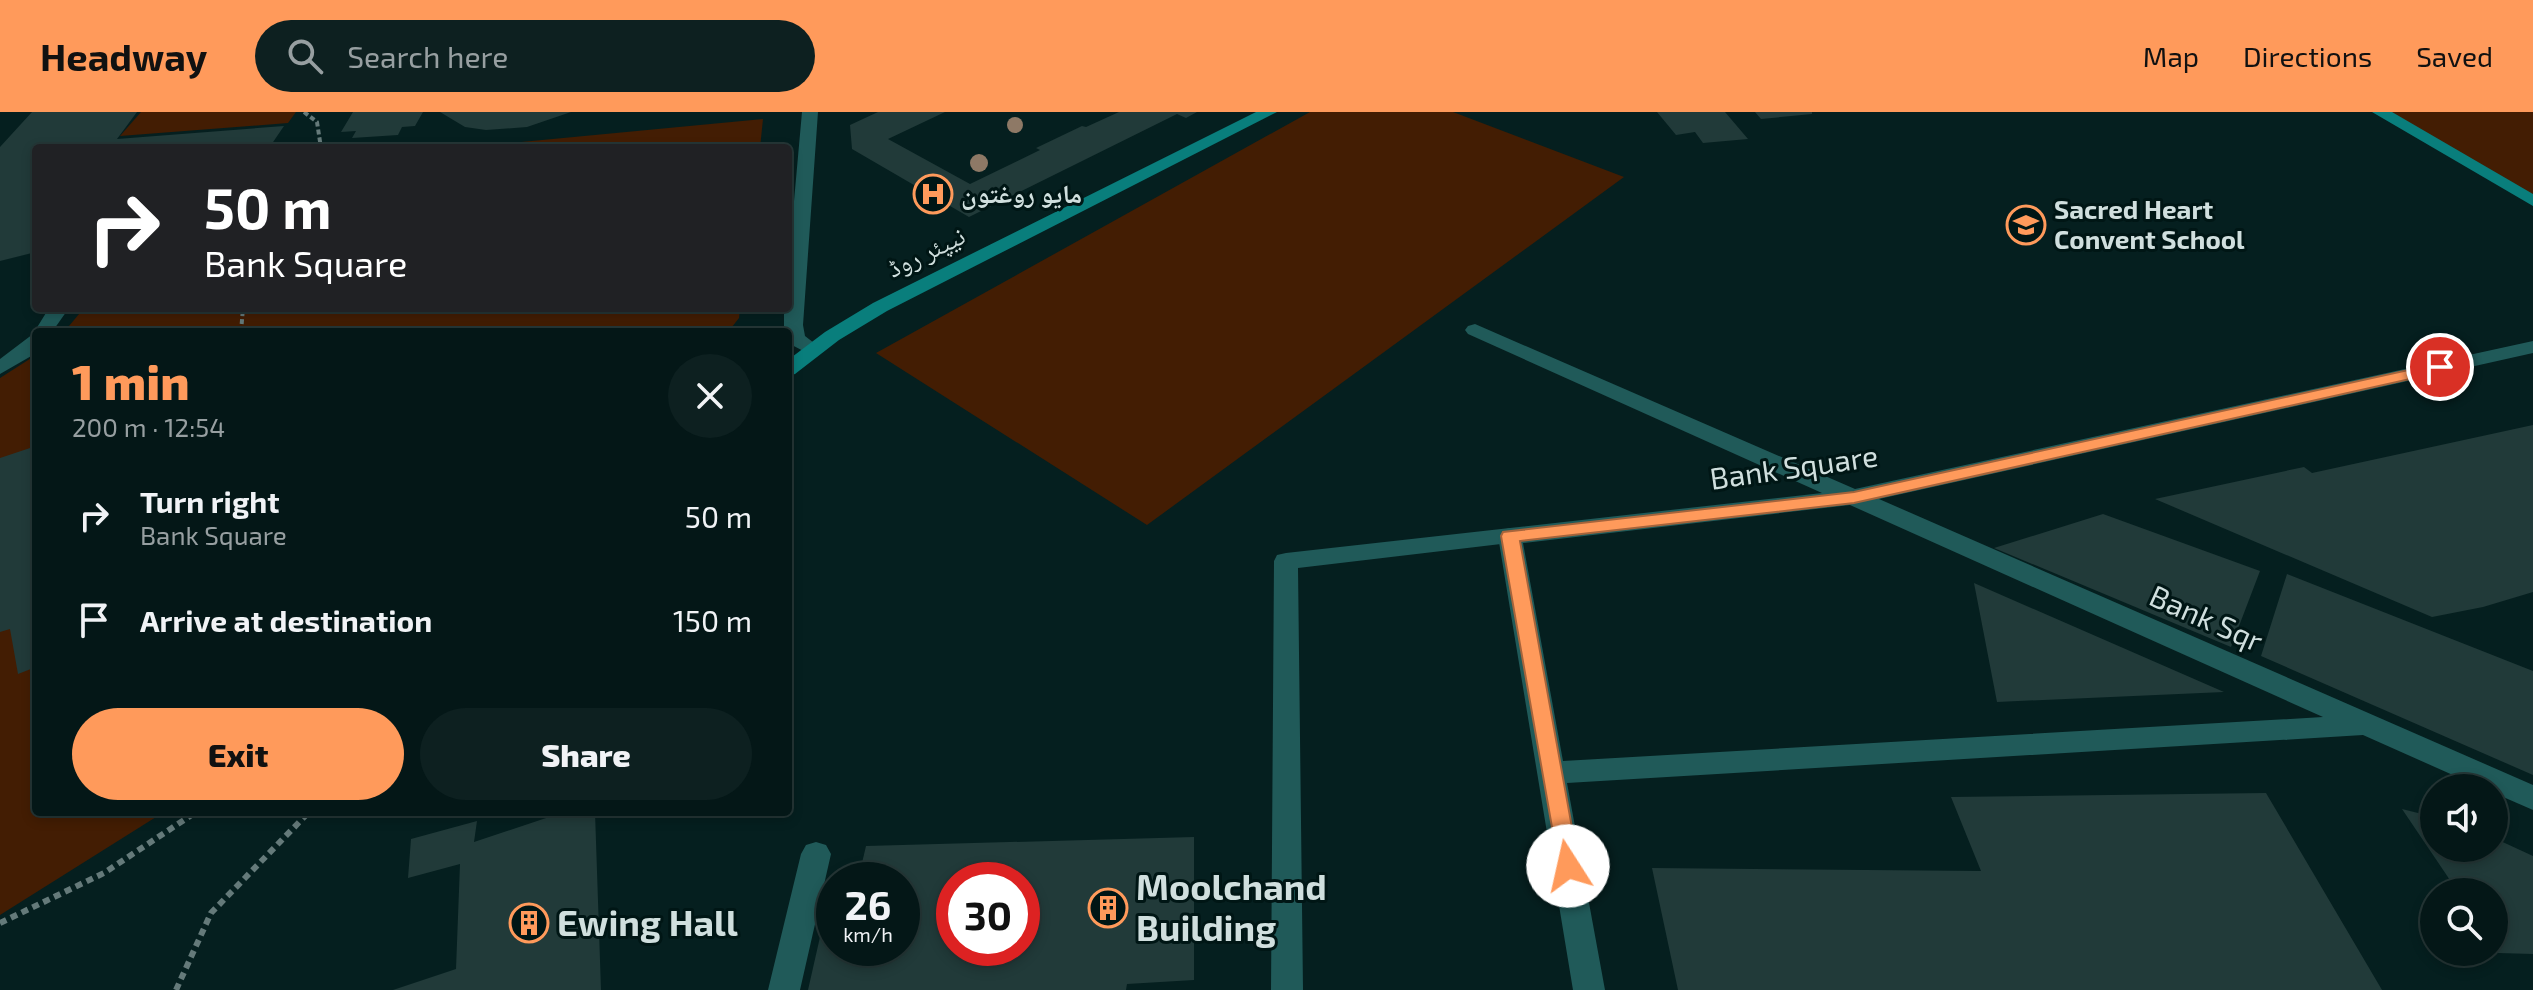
<!DOCTYPE html>
<html lang="en">
<head>
<meta charset="utf-8">
<style>
  body { margin:0; font-family:"Exo 2","Noto Naskh Arabic",sans-serif; background:#0d2020; color:#f1f3f6; height:100vh; display:flex; flex-direction:column; font-size:30px; white-space:nowrap }
  * { box-sizing:border-box; margin:0 }
  p { font-size:26px; color:#979fa1 }
  .icon { flex:none; width:44px; height:44px; fill:none; stroke:currentColor; stroke-width:2; stroke-linecap:round; stroke-linejoin:round }
  .map { position:relative; flex:1; overflow:hidden }
  .side { position:absolute; left:32px; top:216px; width:760px; height:488px; display:flex; flex-direction:column; background:#041717; border-radius:8px; box-shadow:0 4px 12px #0003,0 0 0 2px #253636 }
  .side>* { flex:none }
  .top-card { position:absolute; left:32px; top:32px; width:760px; height:168px; border-radius:8px; box-shadow:0 4px 12px #0003,0 0 0 2px #253636; background:#202124; color:#fff; overflow:hidden }
  .controls { position:absolute; left:2420px; top:662px; display:grid; gap:16px }
  .controls a { display:grid; place-items:center; width:88px; height:88px; border-radius:50%; background:#041717; box-shadow:0 4px 12px #0003,0 0 0 2px #253636; font-size:40px }
  .speed { position:absolute; left:816px; top:750px; display:flex; gap:16px; font-size:40px; font-weight:700; text-align:center }
  .speed>* { display:grid; place-content:center; width:104px; height:104px; border-radius:50%; background:#041717; box-shadow:0 4px 12px #0003,0 0 0 2px #253636; line-height:1 }
  .speed small { font-size:20px; font-weight:400 }
  .speed .limit { border:12px solid #d22; background:#fff; color:#111 }
  .pin { position:absolute; display:grid; place-items:center; width:68px; height:68px; color:#fff; margin:-34px; border:4px solid #fff; border-radius:50%; box-shadow:0 2px 8px #0007 }
  .me { position:absolute; width:88px; margin:-44px; rotate:350deg; stroke-linejoin:round; filter:drop-shadow(0 0 6px #0008) }
  .turn { display:flex; align-items:center; gap:28px; height:168px; padding:0 40px; font-size:36px }
  .turn .icon { width:104px; height:104px; stroke-width:2.5 }
  .turn b { display:block; font-size:56px; line-height:68px }
  .round { display:grid; place-items:center; flex:none; width:84px; height:84px; border-radius:42px; background:#0d2020 }
  .overview { display:flex; align-items:center; justify-content:space-between; height:136px; padding:0 40px }
  h1 { font-size:48px; font-weight:800; line-height:60px; color:#ff9a5b }
  .cta { display:flex; gap:16px; margin-top:auto; padding:16px 40px }
  .cta a { flex:1; height:92px; border-radius:48px; background:#ff9a5b; color:#111; font-size:32px; font-weight:800; line-height:92px; text-align:center }
  .cta a+a { background:#0d2020; color:#f1f3f6 }
  ul { padding:0; list-style:none }
  li { display:flex; align-items:center; gap:24px; height:104px; padding:0 40px }
  li div { flex:1 }
  li b { display:block; font-size:30px }
  li em { font-style:normal }
  header { display:flex; align-items:center; gap:48px; box-sizing:border-box; height:112px; padding:0 40px; background:#ff9a5b; color:#111 }
  header strong { font-size:38px }
  nav { display:flex; gap:44px; margin-inline-start:auto; font-size:28px }
  .search { width:560px; height:72px; background:#0d2020; display:flex; align-items:center; gap:20px; box-sizing:border-box; padding:0 28px; border-radius:44px; color:#979fa1; font-size:30px }
  .map>svg:first-child { display:block }
</style>
</head>
<body>
<header>
<strong>Headway</strong>
<div class="search"><svg class="icon" aria-label="search" viewBox="0 0 24 24"><circle cx="10" cy="10" r="6"/><path d="M15 15l6 6"/></svg>Search here</div>
<nav><a>Map</a><a>Directions</a><a>Saved</a></nav>
</header>
<div class="map">
<svg width="2533" height="878" viewBox="0 0 2533 878">
  <rect width="100%" height="100%" fill="#051f1f"/>
  <path fill="#431d03" d="M141 0H296L288 11 120 24Z
    M1310 0H1453L1624 65 1147 413 876 241Z
    M2388 0H2533V87Z
    M763 7 760 36H457Z
    M84 196H740L739 206 728 220H64Z
    M36 243V700H164L0 803V266Z"/>
  <path fill="#213a39" fill-rule="evenodd" d="M32 0H137L117 27 284 14 269 36H36V140L0 149V35Z
    M353 0H423L415 14 402 15 398 23 352 26 356 19 341 20Z
    M440 0H571L527 15 486 18 465 15Z
    M878 0H945L888 27 970 72 1040 38 1036 36 1082 14 1086 15 1119 0H1197L1186 6 1177 2 969 105 852 37 850 13Z
    M1657 0H1725L1748 27 1703 31 1695 20 1676 23Z
    M1755 0H1812V2L1761 7Z
    M2533 313V480L2483 495 2432 505 2155 387 2304 355 2312 361Z
    M36 334V555L18 562 10 517 0 520V346Z
    M2103 402 2260 459 2231 535 1994 436Z
    M2287 462 2533 559V663L2261 544Z
    M1974 471 2224 580 1997 590Z
    M2266 681 2382 878H1678L1652 756 1981 759 1951 685Z
    M2402 697 2434 705V736H2494V726L2533 744V842L2498 841 2494 834V780H2458Z
    M564 700H595L601 878H393L456 857 460 752 408 766 411 727 477 709 474 730Z
    M1194 725V868L1127 872 1126 878H808L820 825H834V836H902V768H858L866 734ZM954 768H1022V836H954Z"/>
  <g fill="none" stroke-linecap="round" stroke-linejoin="round">
    <path stroke="#657a7a" stroke-width="4" stroke-dasharray="5 3" stroke-linecap="butt" d="M304 0 317 10 321 36
      M241 220 243 196"/>
    <path stroke="#657a7a" stroke-width="6" stroke-dasharray="7 5" stroke-linecap="butt" d="M0 811 104 761 196 700
      M176 878 211 801 309 700"/>
    <path fill="#205a59" fill-rule="evenodd" d="M802 0H818L803 213 805 224 823 238 813 244 788 231V220H784V196H788V156Z
      M49 196H69L52 220H36L33 243 0 262V247L33 222Z
      M1510 416 1518 418 1522 424 1518 430 1298 456 1303 878H1271L1274 449 1277 443 1286 441Z
      M816 730 826 733 831 742 800 878H768L801 742 806 733Z"/>
    <path fill="#205a59" fill-rule="evenodd" d="M1475 212 1855 377 2533 229V241L1879 387 2533 673V698L2494 681V676H2482L2363 623 1567 671 1605 878H1573L1498 424 1502 418 1510 416 1822 381 1468 222 1465 218 1468 214ZM1850 393 2323 605 1563 649 1523 431Z"/>
    <path fill="#097e7c" fill-rule="evenodd" d="M1256 0H1277L887 199 839 228 795 262 788 264V248L825 220 873 191Z
      M2372 0H2392L2533 82V94Z"/>
  </g>
  <g fill="#8e7966">
    <circle cx="1015" cy="13" r="8"/>
    <circle cx="979" cy="51" r="9"/>
  </g>
  <path fill="#ff9a5b" stroke="#a6643b" stroke-width="2" d="M2440 251 2448 255 2446 259 1854 391 1520 429 1579 754 1576 761 1568 764 1560 761 1501 424 1503 420 1854 380Z"/>
  <defs>
    <g id="hospital-ring" transform="scale(2)"><circle r="9.5" fill="#001615" stroke="#ff9a5b" stroke-width="1.5"/><path d="M-5-5h3v3.5h4V-5h3V5h-3V1.5h-4V5h-3Z" fill="#ff9a5b"/></g>
    <g id="school-ring" transform="scale(2)"><circle r="9.5" fill="#001615" stroke="#ff9a5b" stroke-width="1.5"/><path d="M0-5L7-2L0 1L-7-2ZM-4 1L0 2.5L4 1V4Q0 6-4 4Z" fill="#ff9a5b"/></g>
    <g id="building-ring" transform="scale(2)"><circle r="9.5" fill="#001615" stroke="#ff9a5b" stroke-width="1.5"/><path d="M-4-6H4V6H1V3H-1V6H-4ZM-2.5-4.3h1.7v1.8h-1.7ZM.8-4.3h1.7v1.8H.8ZM-2.5-1h1.7V.8h-1.7ZM.8-1h1.7V.8H.8Z" fill="#ff9a5b"/></g>
  </defs>
  <g fill-rule="evenodd">
    <use href="#hospital-ring" x="933" y="82"/>
    <use href="#school-ring" x="2026" y="113"/>
    <use href="#building-ring" x="1108" y="796"/>
    <use href="#building-ring" x="529" y="811"/>
  </g>
  <g text-anchor="middle" stroke-width="6" stroke-linejoin="round" paint-order="stroke">
    <g font-size="26" font-weight="bold" fill="#d0dfde" stroke="#001615" text-anchor="start">
      <text x="961" y="91">مایو روغتون</text>
      <text x="2054" y="107">Sacred Heart<tspan x="2054" dy="30">Convent School</tspan></text>
    </g>
    <g font-size="26" fill="#d0dfde" stroke="#001615">
      <text transform="translate(926 140) rotate(-26)" y="9">نیپئر روڈ</text>
    </g>
    <g font-size="30" fill="#d0dfde" stroke="#001615">
      <text transform="translate(1794 356) rotate(-8)" y="10">Bank Square</text>
      <text transform="translate(2206 507) rotate(24)" y="10">Bank Sqr</text>
    </g>
    <g font-size="36" font-weight="bold" fill="#d0dfde" stroke="#001615" text-anchor="start">
      <text x="1136" y="788">Moolchand<tspan x="1136" dy="41">Building</tspan></text>
      <text x="557" y="824">Ewing Hall</text>
    </g>
  </g>
</svg>
<div class="controls">
<a><svg class="icon" aria-label="sound" viewBox="0 0 24 24"><path d="M4 9h4l5-4v14l-5-4H4zM17 9q2 3 0 6"/></svg></a>
<a><svg class="icon" aria-label="search" viewBox="0 0 24 24"><circle cx="10" cy="10" r="6"/><path d="M15 15l6 6"/></svg></a>
</div>
<div class="speed"><div>26<small>km/h</small></div><div class="limit">30</div></div>
<div class="pin" style="left:2440px;top:255px;background:#d93025"><svg class="icon" aria-label="arrive" viewBox="0 0 24 24"><path d="M6 21V4h12l-3 4 3 4H6"/></svg></div>
<svg class="me" style="left:1568px;top:754px" viewBox="-20 -20 40 40"><circle r="19" fill="#fff"/><path d="M0-13L10 11 0 6-10 11z" fill="#ff9a5b"/></svg>
<div class="top-card">
<div class="turn"><svg class="icon" aria-label="right" viewBox="0 0 24 24"><path d="M7 20v-9h11M14 6l5 5-5 5"/></svg><div><b>50 m</b>Bank Square</div></div>
</div>
<section class="side">
<div class="overview"><div><h1>1 min</h1><p>200 m · 12:54</p></div><a class="round"><svg class="icon" aria-label="close" viewBox="0 0 24 24"><path d="M6 6l12 12M18 6L6 18"/></svg></a></div>
<ul>
<li><svg class="icon" aria-label="right" viewBox="0 0 24 24"><path d="M7 20v-9h11M14 6l5 5-5 5"/></svg><div><b>Turn right</b><p>Bank Square</p></div><em>50 m</em></li>
<li><svg class="icon" aria-label="arrive" viewBox="0 0 24 24"><path d="M6 21V4h12l-3 4 3 4H6"/></svg><div><b>Arrive at destination</b></div><em>150 m</em></li>
</ul>
<div class="cta"><a>Exit</a><a>Share</a></div>
</section>
</div>
</body>
</html>
